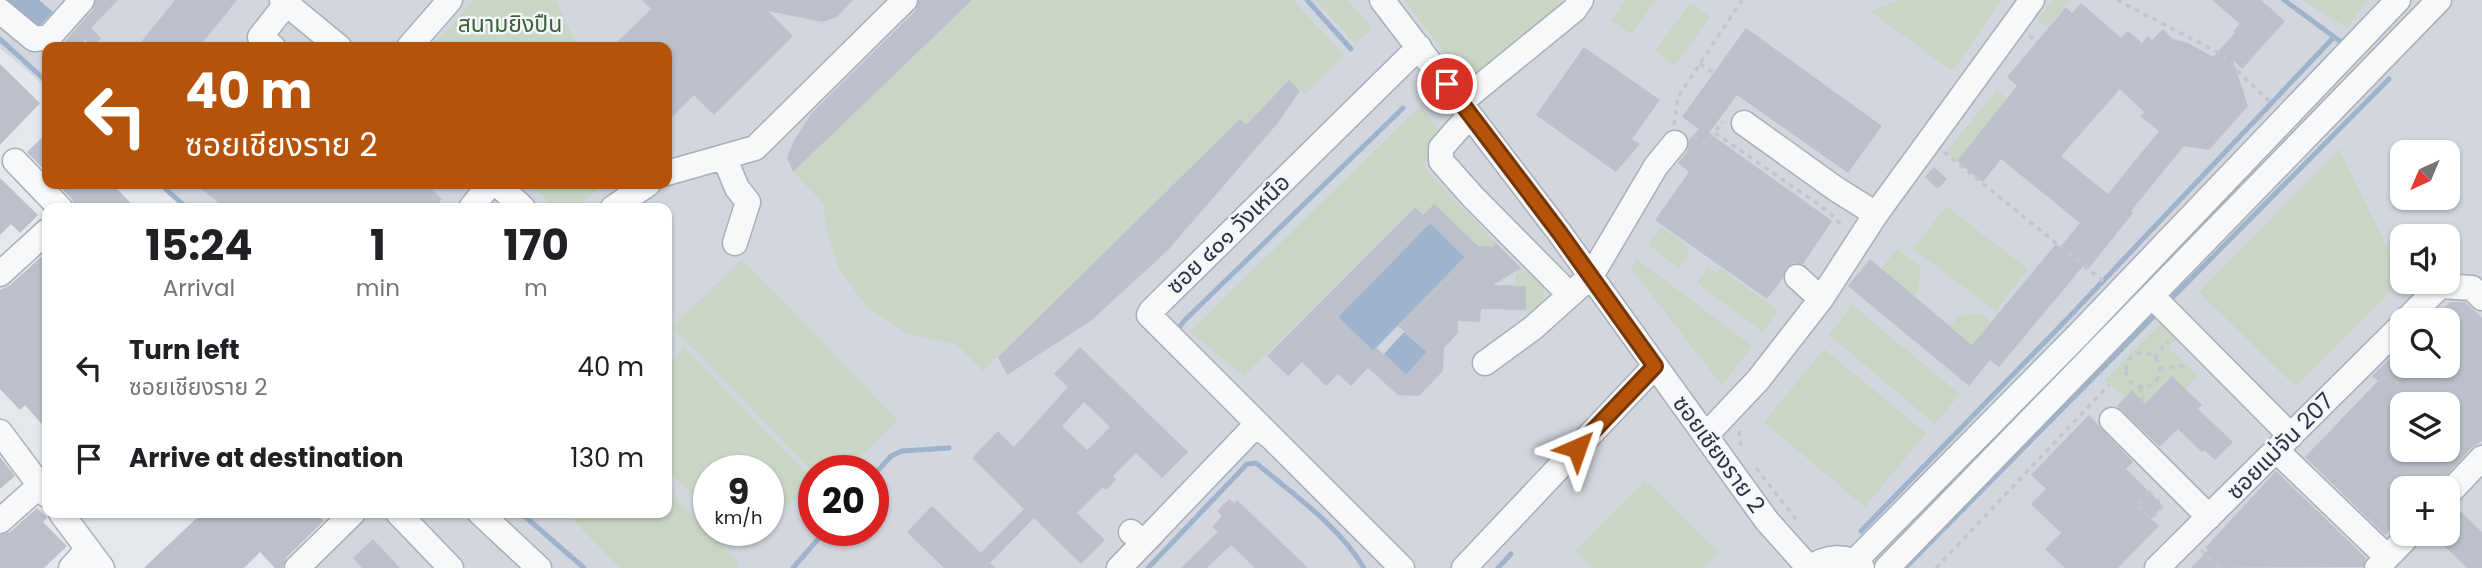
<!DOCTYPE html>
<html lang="en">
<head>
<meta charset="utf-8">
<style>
  body { margin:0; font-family:Poppins,"Noto Sans Thai",sans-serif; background:#f6f6f6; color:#202124; height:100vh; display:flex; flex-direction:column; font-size:26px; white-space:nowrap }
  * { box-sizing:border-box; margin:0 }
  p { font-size:23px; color:#757577 }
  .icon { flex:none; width:38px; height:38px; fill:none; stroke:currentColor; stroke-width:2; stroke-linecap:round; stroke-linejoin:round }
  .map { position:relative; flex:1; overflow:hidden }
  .drawer { position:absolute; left:42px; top:203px; width:630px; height:315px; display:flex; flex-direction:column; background:#fff; border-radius:14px; box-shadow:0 2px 5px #0004 }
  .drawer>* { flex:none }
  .guide { position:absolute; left:42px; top:42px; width:630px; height:147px; border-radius:14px; box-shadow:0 2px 5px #0004; background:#b45309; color:#fff; overflow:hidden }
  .needle { width:46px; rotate:224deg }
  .controls { position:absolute; left:2390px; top:140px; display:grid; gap:14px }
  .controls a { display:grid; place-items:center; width:70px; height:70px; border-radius:14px; background:#fff; box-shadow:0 2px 5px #0004; font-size:35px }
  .speed { position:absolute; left:693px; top:455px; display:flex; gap:14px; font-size:35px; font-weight:700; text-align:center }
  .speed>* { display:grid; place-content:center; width:91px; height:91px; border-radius:50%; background:#fff; box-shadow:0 2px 5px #0004; line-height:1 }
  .speed small { font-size:18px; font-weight:400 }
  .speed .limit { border:10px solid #d22; background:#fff; color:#111 }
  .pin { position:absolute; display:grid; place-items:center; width:60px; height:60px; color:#fff; margin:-30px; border:4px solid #fff; border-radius:50%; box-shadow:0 2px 7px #0007 }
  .me { position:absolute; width:77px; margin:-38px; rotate:43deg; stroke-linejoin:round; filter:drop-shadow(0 0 5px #0008) }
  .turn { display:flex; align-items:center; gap:24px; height:147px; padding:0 28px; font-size:32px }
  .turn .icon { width:91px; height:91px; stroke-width:2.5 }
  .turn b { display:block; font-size:49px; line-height:60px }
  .eta { display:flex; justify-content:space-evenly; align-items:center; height:119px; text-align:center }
  .eta b { font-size:42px; font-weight:700; line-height:49px }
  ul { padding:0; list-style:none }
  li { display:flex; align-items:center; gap:21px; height:91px; padding:0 28px }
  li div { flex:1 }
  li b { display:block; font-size:26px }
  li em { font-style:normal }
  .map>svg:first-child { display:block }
</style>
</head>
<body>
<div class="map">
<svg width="2482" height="568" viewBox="0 0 2482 568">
  <rect width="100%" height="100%" fill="#e4e7ec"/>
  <path fill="#d2d6de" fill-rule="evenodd" d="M0 0H2482V568H308L367 513H667V208H189L160 184H667V47H47V88L0 48ZM2403 152H2448V198H2403ZM2403 236H2448V282H2403ZM2403 320H2448V366H2403ZM2403 404H2448V450H2403ZM709 471H768V530H709ZM814 471H873V530H814ZM2403 488H2448V534H2403Z"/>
  <path fill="#c9d6c5" d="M474 0H556L578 47H432Z
    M972 0H1293L1344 55 1305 95 1288 80 1246 125 1168 189 983 371 957 345 906 333 867 307 839 269 825 224 824 204 793 172Z
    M1316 0H1348L1372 28 1355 44Z
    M1404 0H1558L1563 4 1470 86Z
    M1626 0H1656L1631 34 1611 20Z
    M1898 0H2001L1955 68 1949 69 1870 11Z
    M2052 0H2069L2048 27 2037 20Z
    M2302 0H2368L2347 28Z
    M1690 3 1710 17 1675 66 1655 51Z
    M1997 90 2007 99 1957 161 1946 152Z
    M1420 106 1442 135 1430 147 1424 167 1496 243 1493 247 1478 246 1434 205 1423 215 1415 207 1420 200 1244 376 1190 332Z
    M2339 149 2403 279 2296 387 2199 292Z
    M529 184H605L575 208H555Z
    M1946 206 2028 269 1996 311 1913 249Z
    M1661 227 1689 247 1686 252 1689 254 1679 269 1648 244Z
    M1897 249 1920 266 1919 291 1914 297 1881 269Z
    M742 259 898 420 846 471H814V473L672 327Z
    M1637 259 1752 346 1722 386 1631 268Z
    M1708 267 1716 273 1720 268 1778 311 1763 332 1697 283Z
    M1521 268 1544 287V300L1532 312 1526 310V286L1515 285 1516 271Z
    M1852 305 1960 394 1935 424 1829 335Z
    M1982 313 1990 322 1972 345 1950 326 1959 316Z
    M2166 318 2181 334 2168 347 2198 376 2186 389 2172 376 2146 403 2132 391 2125 397 2104 380Z
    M685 348 814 481 768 525V471H709V512L667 469V366Z
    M1824 349 1926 433 1865 507 1764 422Z
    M1645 480 1719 552 1704 568H1593L1575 551Z
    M667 490 740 564 736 568H620L566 513H667Z
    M726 530H763L744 549Z"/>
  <path fill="#9fb4cc" d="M7 0H39L53 12 39 27Z
    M1430 223 1465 257 1373 351 1338 317Z
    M1404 332 1427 352 1406 375 1384 354Z"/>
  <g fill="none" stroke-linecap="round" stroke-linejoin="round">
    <path stroke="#9fb4cc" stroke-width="5" d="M1307 0 1351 49
      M2284 0 2341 42
      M0 39 47 82
      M160 184 187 208
      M2168 302 2389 79
      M1181 332 1178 329 1184 321 1403 108
      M873 476 891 456 902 451 949 448
      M521 513 584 568
      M1861 531 2070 316 2334 37
      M793 568 826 530
      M1148 568 1247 464 1256 463C1294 495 1338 525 1364 568
      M1498 568 1511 554
      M1905 568 2159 311"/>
  </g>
  <path fill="#bbc0ca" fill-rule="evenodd" d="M96 0H118L91 28 101 38 93 47 85 40 79 47H60L93 10Z
    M175 0H237L199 47H137Z
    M642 0H853L837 17 822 22 768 11 793 36 714 115 694 95 667 122V47H612L651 9Z
    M919 0H972L793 172 787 158 794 140 812 113 915 11Z
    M2212 0H2261L2285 21 2242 69 2233 60 2248 106 2209 150 2184 146 2131 211 2133 213 2089 268 2085 264 1999 367 1990 360 1969 386 1848 286 1870 259 1972 345 2056 244 2060 247 2080 223 2001 159 1983 182 1957 161 2017 86 2007 77 2066 7 2072 13 2081 3 2121 38 2128 31 2142 43 2148 36 2152 40 2163 29 2173 39 2188 43 2213 57 2235 33 2233 31 2240 24ZM2120 89 2144 112 2140 116 2159 131 2108 194 2061 156Z
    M1746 28 1882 126 1848 173 1737 95 1709 133 1832 221 1803 264 1793 263 1786 268 1783 278 1767 299 1655 220 1689 172 1678 163 1687 152 1689 140 1699 129 1682 117Z
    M1584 47 1660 100 1632 139 1640 144 1616 172 1536 115Z
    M0 64 40 103 0 145Z
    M1289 80 1300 91 1277 124 1168 250 1092 320 1007 375 998 357 1240 119 1246 125Z
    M47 133V173L27 152Z
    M1934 167 1947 179 1938 189 1925 177Z
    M0 178 38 215 20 233 11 224 0 235Z
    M57 184H112L136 208H76L71 198Z
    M195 184H425L442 199 434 208H225Z
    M1434 204 1478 246 1493 247 1496 243 1521 268 1493 285 1526 286V310L1481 309 1480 322 1458 321V333L1444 348 1443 371 1419 396 1398 395 1368 368 1351 386 1338 374 1326 386 1302 362 1288 376 1267 356 1415 207 1423 215ZM1430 223 1465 257 1398 326 1427 352 1406 375 1377 348 1373 351 1338 317Z
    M41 257 47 263V430L25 405 20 410 0 389V290L10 285Z
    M2450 302H2465L2482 318V441L2471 448 2435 488H2403V517L2385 535 2305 457 2378 381 2372 376 2403 345V366H2448V320H2432ZM2403 404H2448V450H2403Z
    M1080 347 1188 452 1162 478 1136 453 1113 476 1116 480 1106 490 1103 487 1077 513 1105 540 1081 564 1034 518 990 563 996 568H944L907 532 932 506 981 553 1024 509 972 458 998 431 1014 447 1068 387 1054 374ZM1084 402 1110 427 1087 450 1062 426Z
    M2172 376 2202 405 2198 409 2233 442 2215 460 2204 450 2202 452 2178 429 2160 447 2117 406 2132 390 2145 404Z
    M2089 415 2133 462 2126 469 2163 506 2151 519 2159 526 2118 568H2065L2045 549 2061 533 2031 504 2046 489 2031 475Z
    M0 457 15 476 0 489Z
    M2276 471 2366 558 2363 567 2191 568 2208 550 2205 548Z
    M1229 499 1234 503 1237 500 1308 568H1255L1231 545 1207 568H1181L1218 532 1212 527 1222 516 1217 511Z
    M2455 506 2482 532V568H2467L2432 534H2448V508Z
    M37 508 47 518 43 522 67 546 44 568H0V535L10 532Z
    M202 513H317L324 521 287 557 283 568H275L260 552 244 568H144Z
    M373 539 400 568H362L353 558Z"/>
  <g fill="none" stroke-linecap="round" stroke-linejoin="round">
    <g stroke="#a9aeb7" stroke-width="27">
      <path id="minor" d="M282 0 339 47
        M1382 0 1559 232 1767 521 1809 568
        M0 11 34 39 49 37 82 0
        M273 47 260 37 286 4
        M409 47 450 0
        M1451 89 1461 102 1574 10 1581 0
        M1470 115 1441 148V161L1472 196 1570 295
        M1744 123 1836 189 1876 214
        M725 159 737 188 748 202 735 243
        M15 161 60 208
        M667 173 755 148 905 0
        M497 184 523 208
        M471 208 490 184
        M613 208 648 184
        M0 274 47 231
        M1797 277 1821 299 1830 285
        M2152 296 2291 436
        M2406 320 2440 286 2472 288 2482 298
        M1485 363 1533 328 1591 276 1656 166 1675 143
        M2112 420 2209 517
        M0 432 47 495
        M1707 434 1758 380 1821 299 1876 214 2032 0
        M2277 451 2387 557
        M2448 494 2482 458
        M61 513 102 568
        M398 513 451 568
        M480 513 539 568
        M0 521 47 479
        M1131 532 1143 543 1257 424 1267 434
        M1855 561 2079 334 2398 0
        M71 568 88 549
        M297 568 353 513
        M1119 568 1153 533
        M1402 568 1149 315 1151 311 1419 47
        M1464 568 1655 366
        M1809 568C1826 557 1846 553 1862 568
        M1887 568 2439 0
        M2157 568 2403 324
        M2377 568 2410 534"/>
    </g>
    <path stroke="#c2c5cb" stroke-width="3.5" stroke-dasharray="5 5" stroke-linecap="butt" d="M2117 0 2219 53 2271 103
      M2029 36 2037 41
      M1700 64 1714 73
      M1674 125 1678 97 1742 0
      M1715 133 1828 211 1843 227
      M1693 137 1705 143 1723 122
      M1944 152 2104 282
      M2126 370a17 17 0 1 1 34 0a17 17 0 1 1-34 0Z
      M2154 358 2168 341
      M2159 369 2187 365
      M2140 387 2143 402
      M1739 431 1741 448
      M1756 468 1799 523
      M2149 492 2163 506 2151 519 2137 505Z
      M2201 550 2219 568
      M1936 568 2109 385"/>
    <use href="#minor" stroke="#f7f8fa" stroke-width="24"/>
  </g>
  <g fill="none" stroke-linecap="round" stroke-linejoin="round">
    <g stroke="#753606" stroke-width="18">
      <path id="route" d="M1447 84 1559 232 1655 366 1577 448"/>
    </g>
    <use href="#route" stroke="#b45309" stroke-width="12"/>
  </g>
  <g text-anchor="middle" stroke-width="5" stroke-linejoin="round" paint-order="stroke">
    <g font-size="23" fill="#3f6138" stroke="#f4f6f9">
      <text x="510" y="32">สนามยิงปืน</text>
    </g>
    <g font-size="23" fill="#2b3445" stroke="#f4f6f9">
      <text transform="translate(1228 234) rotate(-44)" y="8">ซอย ๔๐๑ วังเหนึอ</text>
      <text transform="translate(2280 446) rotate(-45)" y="8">ซอยแม่จัน 207</text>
      <text transform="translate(1719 454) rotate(54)" y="8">ซอยเชียงราย 2</text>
    </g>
  </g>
</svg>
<div class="controls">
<a><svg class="needle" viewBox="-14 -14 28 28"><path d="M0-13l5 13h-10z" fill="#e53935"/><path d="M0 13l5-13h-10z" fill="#757577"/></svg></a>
<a><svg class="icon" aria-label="sound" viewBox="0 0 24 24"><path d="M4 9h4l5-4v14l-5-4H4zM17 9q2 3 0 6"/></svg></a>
<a><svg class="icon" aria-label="search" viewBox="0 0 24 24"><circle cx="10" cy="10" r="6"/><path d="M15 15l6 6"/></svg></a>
<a><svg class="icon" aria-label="layers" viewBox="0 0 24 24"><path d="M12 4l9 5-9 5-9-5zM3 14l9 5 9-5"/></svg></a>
<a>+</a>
</div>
<div class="speed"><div>9<small>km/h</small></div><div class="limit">20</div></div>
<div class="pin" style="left:1447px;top:84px;background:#d93025"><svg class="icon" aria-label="arrive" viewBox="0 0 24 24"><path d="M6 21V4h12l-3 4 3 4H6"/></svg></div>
<svg class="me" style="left:1577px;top:448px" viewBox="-20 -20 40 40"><path d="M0-17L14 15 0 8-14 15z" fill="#b45309" stroke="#fff" stroke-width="4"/></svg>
<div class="guide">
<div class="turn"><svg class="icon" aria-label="left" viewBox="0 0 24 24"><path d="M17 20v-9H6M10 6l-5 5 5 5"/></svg><div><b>40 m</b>ซอยเชียงราย 2</div></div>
</div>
<section class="drawer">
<div class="eta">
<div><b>15:24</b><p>Arrival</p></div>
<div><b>1</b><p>min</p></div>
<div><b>170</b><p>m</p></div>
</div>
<ul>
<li><svg class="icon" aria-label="left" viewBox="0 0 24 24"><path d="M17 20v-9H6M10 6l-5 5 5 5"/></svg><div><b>Turn left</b><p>ซอยเชียงราย 2</p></div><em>40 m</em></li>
<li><svg class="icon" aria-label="arrive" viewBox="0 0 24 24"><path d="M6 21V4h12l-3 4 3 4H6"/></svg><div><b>Arrive at destination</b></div><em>130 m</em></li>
</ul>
</section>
</div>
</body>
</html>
